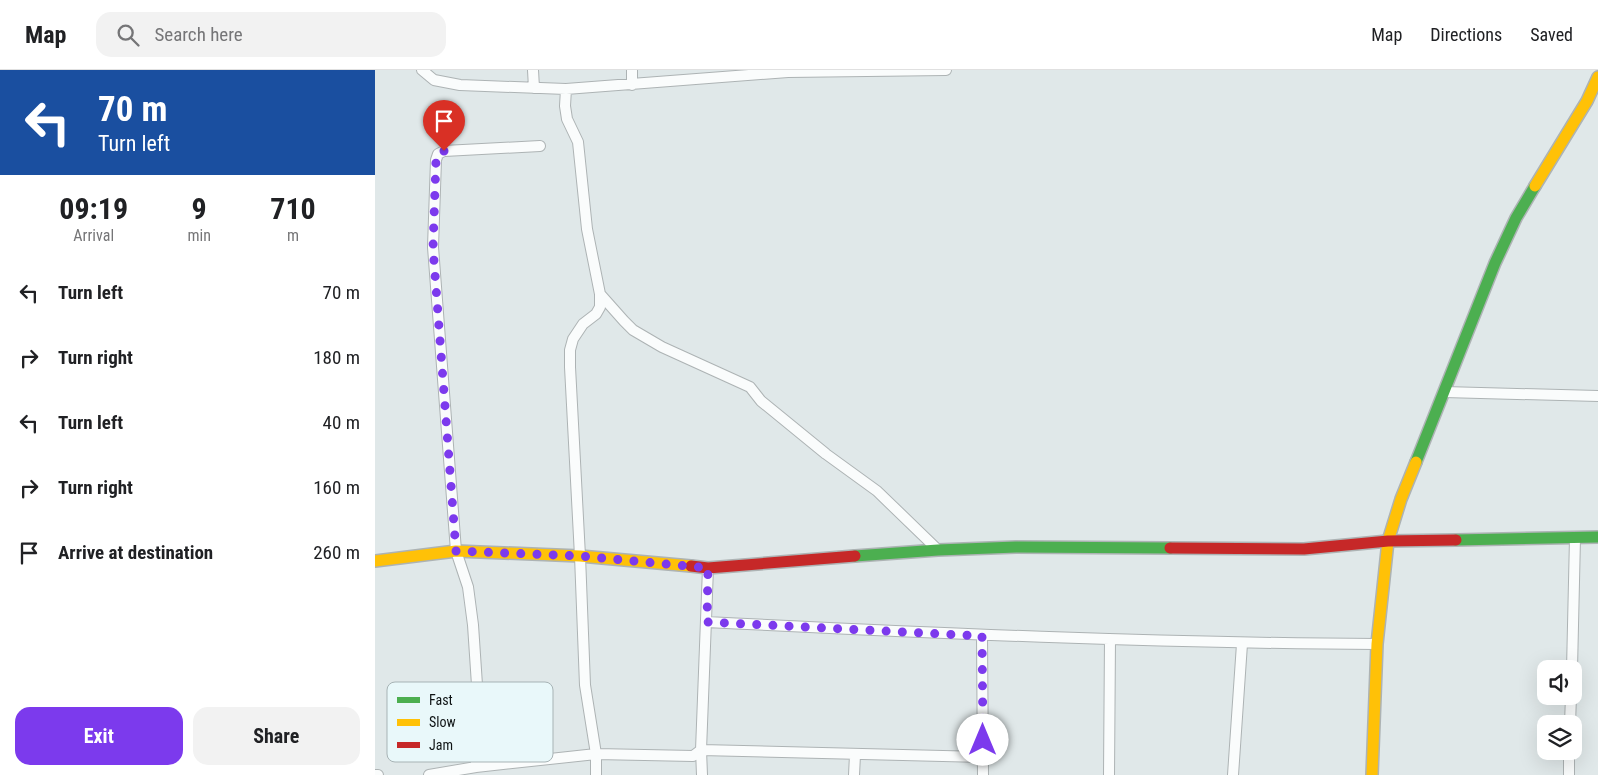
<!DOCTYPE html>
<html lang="en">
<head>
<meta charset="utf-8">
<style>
  body { margin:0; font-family:"Roboto Condensed",sans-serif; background:#f2f2f2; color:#202124; height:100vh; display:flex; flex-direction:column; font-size:19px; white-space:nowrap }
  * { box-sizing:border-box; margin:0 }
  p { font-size:16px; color:#757577 }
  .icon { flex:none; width:28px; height:28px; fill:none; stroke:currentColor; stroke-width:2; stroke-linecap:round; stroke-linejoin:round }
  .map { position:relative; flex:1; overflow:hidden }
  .side { display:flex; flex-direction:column; background:#fff; width:375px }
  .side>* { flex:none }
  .top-card { background:#1a4fa0; color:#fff; overflow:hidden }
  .fabs { position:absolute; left:1162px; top:590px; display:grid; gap:10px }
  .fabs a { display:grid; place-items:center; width:45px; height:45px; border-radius:10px; background:#fff; box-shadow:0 5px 20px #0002; font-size:25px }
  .pin { position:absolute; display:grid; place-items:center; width:42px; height:42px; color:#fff; margin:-51px -21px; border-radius:50% 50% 50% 0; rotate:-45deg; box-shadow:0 0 5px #0007 }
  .pin .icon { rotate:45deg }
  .me { position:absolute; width:55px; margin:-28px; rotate:0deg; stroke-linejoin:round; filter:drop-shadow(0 0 4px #0008) }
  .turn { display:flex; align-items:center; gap:18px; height:105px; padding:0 15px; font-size:22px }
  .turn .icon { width:65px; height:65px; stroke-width:2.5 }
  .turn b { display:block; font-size:35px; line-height:42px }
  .eta { display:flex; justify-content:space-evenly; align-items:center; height:85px; text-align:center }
  .eta b { font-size:30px; font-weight:700; line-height:35px }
  .action { display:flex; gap:10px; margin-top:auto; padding:10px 15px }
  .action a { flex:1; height:58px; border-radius:15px; background:#7c3aed; color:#fff; font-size:20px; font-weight:700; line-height:58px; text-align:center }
  .action a+a { background:#f2f2f2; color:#202124 }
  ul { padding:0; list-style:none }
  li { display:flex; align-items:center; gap:15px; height:65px; padding:0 15px }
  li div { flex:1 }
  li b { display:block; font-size:19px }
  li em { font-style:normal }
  header { display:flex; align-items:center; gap:30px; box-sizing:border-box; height:70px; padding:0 25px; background:#fff; border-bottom:1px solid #e0e0e0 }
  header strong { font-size:24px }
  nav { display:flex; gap:28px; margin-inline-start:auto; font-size:18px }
  .search { width:350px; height:45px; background:#f2f2f2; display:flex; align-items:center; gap:12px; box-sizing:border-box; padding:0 18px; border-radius:15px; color:#757577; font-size:19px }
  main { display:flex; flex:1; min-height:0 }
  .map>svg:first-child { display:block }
</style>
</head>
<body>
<header>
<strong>Map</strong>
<div class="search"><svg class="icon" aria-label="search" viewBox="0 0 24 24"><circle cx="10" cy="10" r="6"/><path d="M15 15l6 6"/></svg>Search here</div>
<nav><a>Map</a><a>Directions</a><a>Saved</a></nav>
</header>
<main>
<section class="side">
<div class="top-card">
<div class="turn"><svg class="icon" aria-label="left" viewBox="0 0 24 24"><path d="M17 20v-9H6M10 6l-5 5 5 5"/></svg><div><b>70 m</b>Turn left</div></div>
</div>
<div class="eta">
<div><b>09:19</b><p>Arrival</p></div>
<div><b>9</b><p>min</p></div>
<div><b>710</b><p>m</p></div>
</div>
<ul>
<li><svg class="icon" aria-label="left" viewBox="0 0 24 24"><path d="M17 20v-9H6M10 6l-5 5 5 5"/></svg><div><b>Turn left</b></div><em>70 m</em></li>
<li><svg class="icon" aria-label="right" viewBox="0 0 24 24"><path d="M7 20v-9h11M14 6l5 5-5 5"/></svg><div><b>Turn right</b></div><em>180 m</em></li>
<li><svg class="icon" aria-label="left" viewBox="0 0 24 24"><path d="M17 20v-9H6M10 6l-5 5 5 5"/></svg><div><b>Turn left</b></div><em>40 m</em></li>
<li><svg class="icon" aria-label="right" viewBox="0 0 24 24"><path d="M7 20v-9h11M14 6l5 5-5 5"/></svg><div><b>Turn right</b></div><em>160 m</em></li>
<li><svg class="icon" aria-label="arrive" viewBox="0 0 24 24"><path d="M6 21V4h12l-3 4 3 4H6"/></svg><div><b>Arrive at destination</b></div><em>260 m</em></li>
</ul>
<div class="action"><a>Exit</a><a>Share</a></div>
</section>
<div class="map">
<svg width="1223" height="705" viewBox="0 0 1223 705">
  <rect width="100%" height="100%" fill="#e0e8e9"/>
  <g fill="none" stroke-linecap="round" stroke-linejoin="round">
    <g stroke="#adb3b4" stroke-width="12">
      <path id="street" d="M47 0 59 10 85 15 191 19 413 2 571 0
        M158 0 159 18
        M257 15V0
        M191 19 190 36 192 49 203 72 212 159 225 224V237L221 244 208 254 198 269 195 280V297L205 486 210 615 221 684V705
        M225 224 249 251 258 260 287 277 375 317 386 331 451 384 502 421 563 480
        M1069 322 1223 326
        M332 552C555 563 778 573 1002 574
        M607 565 608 705
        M1197 599 1200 468
        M1195 654 1196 626
        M101 697V687L108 657V648L103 630 98 555 93 517 81 481 58 177 61 90 63 84 69 81 165 76
        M0 705H3
        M54 705 101 697 221 684 318 686 326 680 608 687
        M327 705 326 680 333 498
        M479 705 480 685
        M734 705 735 569
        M858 705 867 574
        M1194 705V681"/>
    </g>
    <g stroke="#adb3b4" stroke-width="14">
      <path id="fast" d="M1041 392 1120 193 1141 148 1160 116
        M1081 470 1223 467
        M480 486 563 480 641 477 795 478"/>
    </g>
    <g stroke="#adb3b4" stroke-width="14">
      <path id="slow" d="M1160 116 1212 31 1223 7
        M0 491 81 481 205 486 316 496
        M997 705 1002 574 1013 471 1026 429 1041 392"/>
    </g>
    <g stroke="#adb3b4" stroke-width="14">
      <path id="jam" d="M795 478 929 479 1013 471 1081 470
        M316 496 333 498 480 486"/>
    </g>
    <use href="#street" stroke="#fafcfc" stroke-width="10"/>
    <use href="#fast" stroke="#4caf50" stroke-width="11"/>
    <use href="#slow" stroke="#ffc107" stroke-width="11"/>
    <use href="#jam" stroke="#c62828" stroke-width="11"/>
  </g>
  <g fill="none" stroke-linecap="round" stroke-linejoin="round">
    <path stroke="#7c3aed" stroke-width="9" stroke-dasharray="0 16.2" d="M69 81 63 84 61 90 58 178 81 481 205 486 333 498 332 552 607 566 608 670"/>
  </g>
  <rect x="12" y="612" width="166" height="80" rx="8" fill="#e9f8fa" stroke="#a7b3b5" stroke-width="1"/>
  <rect x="22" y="627" width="23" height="6" fill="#4caf50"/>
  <rect x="22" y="649" width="23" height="7" fill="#ffc107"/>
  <rect x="22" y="672" width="23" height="6" fill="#c62828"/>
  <g font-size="14" fill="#0e1314">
    <text x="54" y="635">Fast</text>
    <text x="54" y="657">Slow</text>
    <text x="54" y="680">Jam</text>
  </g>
</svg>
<div class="fabs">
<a><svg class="icon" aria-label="sound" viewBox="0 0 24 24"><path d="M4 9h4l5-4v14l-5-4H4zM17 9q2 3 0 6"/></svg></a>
<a><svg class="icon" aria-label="layers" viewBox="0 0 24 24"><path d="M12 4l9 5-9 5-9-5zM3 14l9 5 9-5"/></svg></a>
</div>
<div class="pin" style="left:69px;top:81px;background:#d93025"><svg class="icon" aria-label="arrive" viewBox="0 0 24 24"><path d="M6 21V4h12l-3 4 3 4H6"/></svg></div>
<svg class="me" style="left:608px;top:670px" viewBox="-20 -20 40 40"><circle r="19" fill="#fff"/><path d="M0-13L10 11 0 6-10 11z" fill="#7c3aed"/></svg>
</div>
</main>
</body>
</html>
